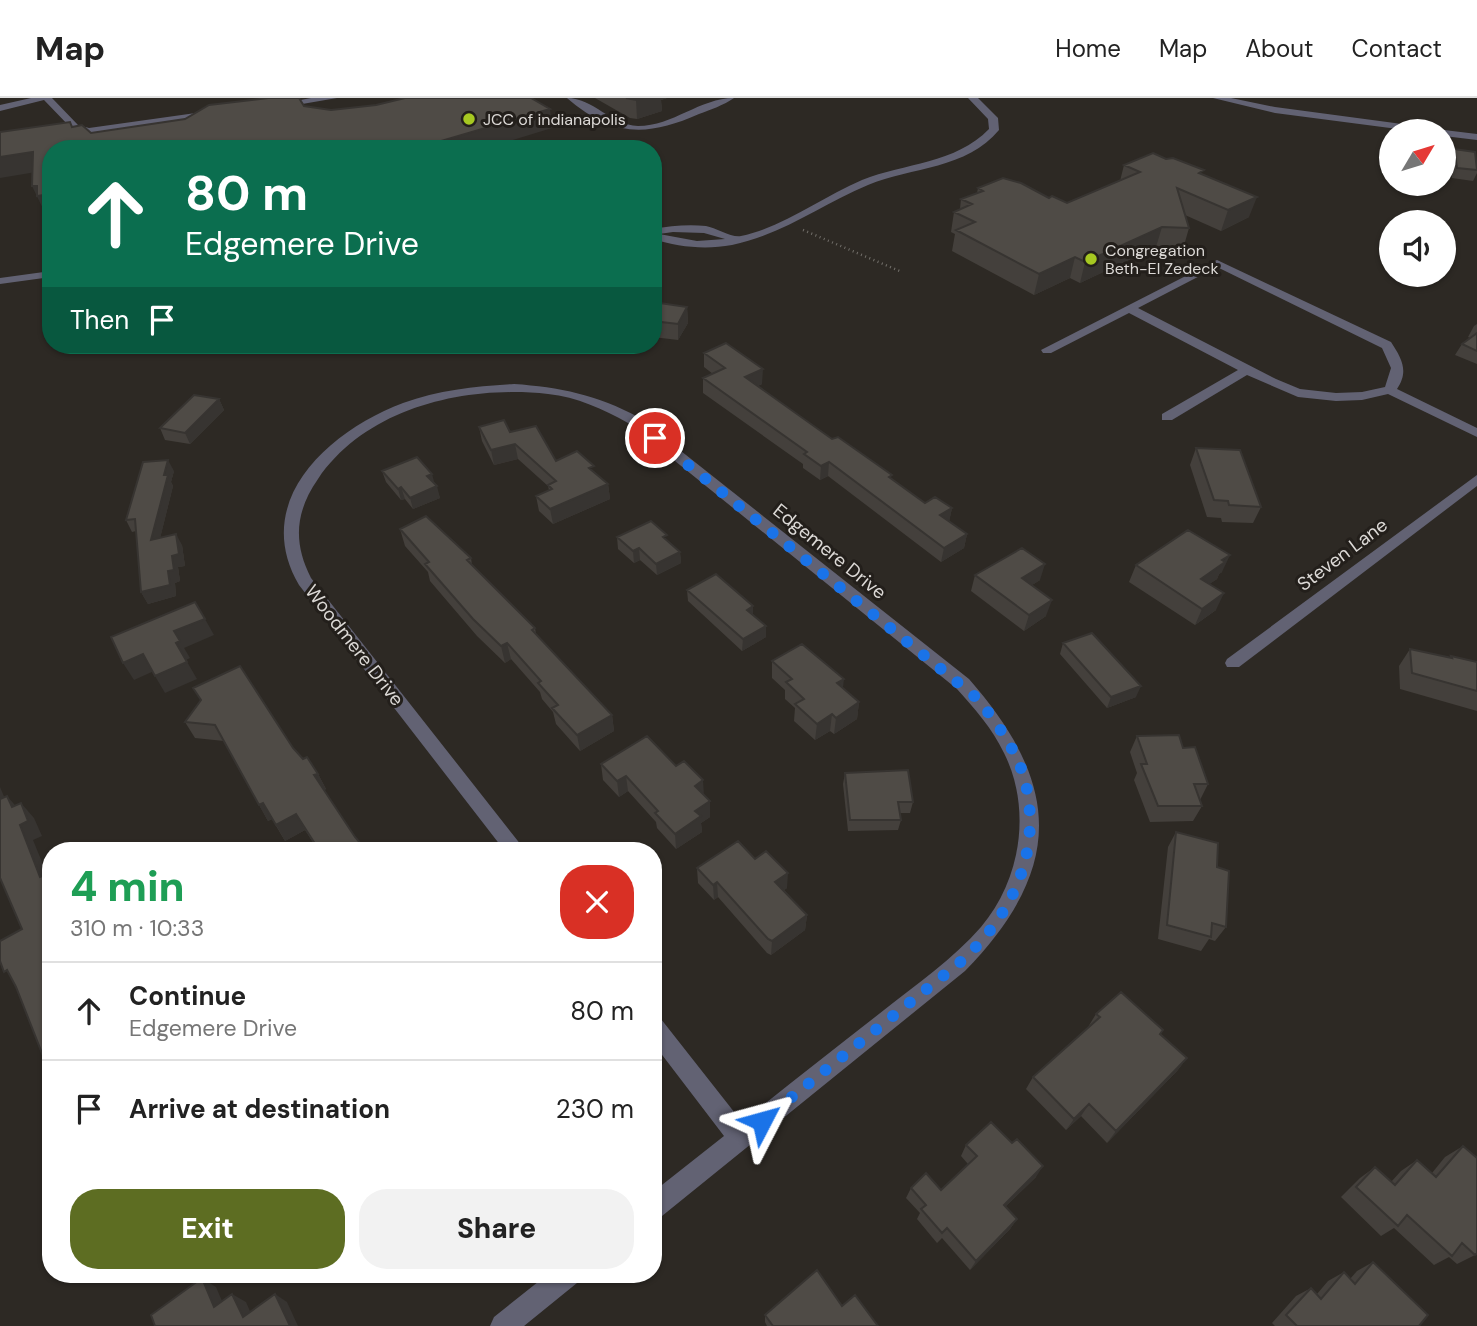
<!DOCTYPE html>
<html lang="en">
<head>
<meta charset="utf-8">
<style>
  body { margin:0; font-family:"DM Sans",sans-serif; background:#f2f2f2; color:#222; height:100vh; display:flex; flex-direction:column; font-size:26px; white-space:nowrap }
  * { box-sizing:border-box; margin:0 }
  p { font-size:23px; color:#767676 }
  .icon { flex:none; width:38px; height:38px; fill:none; stroke:currentColor; stroke-width:2; stroke-linecap:round; stroke-linejoin:round }
  .map { position:relative; flex:1; overflow:hidden }
  .side { position:absolute; left:42px; top:744px; width:620px; height:441px; display:flex; flex-direction:column; background:#fff; border-radius:28px; box-shadow:0 2px 5px #0004 }
  .side>* { flex:none }
  .banner { position:absolute; left:42px; top:42px; width:620px; height:214px; border-radius:28px; box-shadow:0 2px 5px #0004; background:#0b6e4f; color:#fff; overflow:hidden }
  .needle { width:46px; rotate:52deg }
  .tools { position:absolute; left:1379px; top:21px; display:grid; gap:14px }
  .tools a { display:grid; place-items:center; width:77px; height:77px; border-radius:50%; background:#fff; box-shadow:0 2px 5px #0004; font-size:35px }
  .pin { position:absolute; display:grid; place-items:center; width:60px; height:60px; color:#fff; margin:-30px; border:4px solid #fff; border-radius:50%; box-shadow:0 2px 7px #0007 }
  .me { position:absolute; width:77px; margin:-38px; rotate:51deg; stroke-linejoin:round; filter:drop-shadow(0 0 5px #0008) }
  .turn { display:flex; align-items:center; gap:24px; height:147px; padding:0 28px; font-size:32px }
  .turn .icon { width:91px; height:91px; stroke-width:2.5 }
  .turn b { display:block; font-size:49px; line-height:60px }
  .then { display:flex; align-items:center; height:66px; padding:0 28px; background:#0003; gap:14px; font-size:26px }
  .round { display:grid; place-items:center; flex:none; width:74px; height:74px; border-radius:28px; background:#f2f2f2 }
  .head { display:flex; align-items:center; justify-content:space-between; height:119px; padding:0 28px }
  h1 { font-size:42px; font-weight:800; line-height:52px; color:#1e9e55 }
  .primary-button { display:flex; gap:14px; margin-top:auto; padding:14px 28px }
  .primary-button a { flex:1; height:80px; border-radius:28px; background:#5d6d22; color:#fff; font-size:28px; font-weight:800; line-height:80px; text-align:center }
  .primary-button a+a { background:#f2f2f2; color:#222 }
  ul { padding:0; list-style:none }
  li { display:flex; align-items:center; gap:21px; height:98px; padding:0 28px; border-top:2px solid #e0e0e0 }
  li div { flex:1 }
  li b { display:block; font-size:26px }
  li em { font-style:normal }
  header { display:flex; align-items:center; gap:42px; box-sizing:border-box; height:98px; padding:0 35px; background:#fff; border-bottom:2px solid #e0e0e0 }
  header strong { font-size:33px }
  nav { display:flex; gap:38px; margin-inline-start:auto; font-size:24px }
  .map>svg:first-child { display:block }
</style>
</head>
<body>
<header>
<strong>Map</strong>
<nav><a>Home</a><a>Map</a><a>About</a><a>Contact</a></nav>
</header>
<div class="map">
<svg width="1477" height="1228" viewBox="0 0 1477 1228">
  <rect width="100%" height="100%" fill="#2d2924"/>
  <g fill="none" stroke-linecap="round" stroke-linejoin="round">
    <path stroke="#74716c" stroke-width="2.5" stroke-dasharray="1 3.5" stroke-linecap="butt" d="M803 132 902 174"/>
    <path fill="#626273" fill-rule="evenodd" d="M31 0H52L78 27 89 30 210 13 215 16 89 36 72 31 44 2 0 13V7Z
      M311 0H337L279 10 274 7Z
      M567 0C593 0 611 27 638 28 673 28 700 0 734 0 724 7 710 12 699 16 647 39 612 39 567 0Z
      M968 0H978L998 20 999 32C967 71 912 69 868 87 822 106 782 137 732 147 705 152 678 149 653 141V131C670 128 688 126 706 128 716 130 732 140 741 138 784 129 822 99 862 82 905 65 955 66 989 31L988 21ZM673 134 704 135 725 141 697 143 659 136Z
      M1213 0H1231L1275 9 1432 30 1437 33H1413L1275 15Z
      M1444 32 1477 36V42L1444 38V33H1440Z
      M1217 162 1391 244C1402 261 1409 273 1397 291L1477 330V339L1388 296 1362 302 1336 303 1298 299 1247 277 1172 322H1162V316L1238 272 1129 215 1051 255H1043L1041 252ZM1217 169 1382 250 1391 270 1385 289 1362 294 1336 295 1300 291 1276 281 1138 210Z
      M51 173V179L0 186V180Z
      M514 286C559 289 598 297 638 319L969 581C1062 687 1064 771 965 873L662 1118 653 1121V1094L724 1038 653 945V918L661 921 742 1024C789 986 837 949 884 912 917 886 953 861 981 829 1021 782 1032 711 1004 655 992 630 975 611 957 591L628 325C603 311 577 299 548 296 466 287 367 309 318 381 295 414 293 445 311 480L525 752H504L299 487C250 403 329 333 403 305 439 292 477 288 514 286Z
      M1477 377V388L1239 569H1227L1225 565 1227 561Z
      M548 1176H581L577 1185 524 1228H490L494 1219Z"/>
  </g>
  <path fill="#44403c" d="M595 0H667L661 2 662 13 637 21 630 20Z
    M1454 51 1477 66V75L1473 83 1452 80 1449 61Z
    M1124 67 1202 76 1249 119 1221 133 1185 117 1189 130 1183 151 1156 149 1080 185 1070 180 1034 197 952 153 955 136 951 134 954 114 960 111 961 101 977 95 978 90 1049 100 1067 105 1120 83Z
    M653 204 687 209 688 225 678 242 653 239Z
    M1477 226V266L1455 257 1462 246 1470 240 1468 239 1474 228Z
    M704 255 762 286 758 288 832 341 892 381 925 405 952 410 949 423 967 436 964 450 941 464 828 378 820 382 803 370V366L703 295V280L713 276 704 269Z
    M219 301 224 312 190 346 165 342 160 330Z
    M479 329 510 334 556 363 595 375 608 386 610 401 553 426 539 413 536 398 549 392 548 388 518 361 494 367 482 343Z
    M1196 350 1261 409 1253 425 1222 424 1221 420 1207 419 1190 367Z
    M174 373 171 384 173 388 160 440 182 447 185 468 178 469 180 483 175 485 176 498 148 506 141 494 136 433 132 434 126 422Z
    M382 373 435 386 440 400 413 411 405 401 401 402 386 384Z
    M400 431 471 460 472 467 535 530 536 536 612 617 614 633 580 653 556 626 553 614 542 601 540 594 511 561 505 565 477 538 430 483 428 474 405 448Z
    M617 439 667 443 680 454 681 465 657 477 640 462 634 465 618 451Z
    M1136 467 1222 474 1219 476 1217 481 1209 486 1216 512 1195 527 1129 484Z
    M975 477 1040 482 1032 487 1046 518 1024 533 971 493Z
    M687 492 753 517 766 528V539L742 553 688 503Z
    M1063 545 1136 599 1107 610 1060 556Z
    M1410 551 1450 560 1451 558 1477 564V613L1400 591 1399 568Z
    M772 563 843 590 859 604 857 621 834 636 830 633 815 642 794 623 795 610 785 601V592L772 580Z
    M201 602 293 650 303 661 318 676 326 691 324 692 355 739 366 752H318L305 732 285 743 272 721 268 723 224 643 195 640 185 624Z
    M1137 638 1183 650 1208 686 1200 702 1202 708 1193 723 1150 724 1134 682 1137 675 1130 654Z
    M601 666 704 697 710 703V719L701 725 702 734 676 751 657 730 656 724 628 693 619 699 603 682Z
    M845 675 913 704 910 715H900L901 722 898 732 848 733 843 686Z
    M1176 734 1217 769 1226 829 1215 843 1209 841 1201 853 1158 841 1168 749Z
    M755 761 787 790 784 792 807 817 805 832 771 857 767 855 718 799 714 802 698 785 697 770Z
    M1096 916 1161 936 1187 960 1177 973 1107 1045 1081 1018 1066 1032 1026 991 1033 979 1088 929Z
    M966 1047 1036 1079 1005 1109 1017 1121 1010 1131 970 1172 942 1140 937 1145 917 1121 920 1115 906 1100 911 1090 941 1092 968 1066 961 1058Z
    M1463 1048 1477 1059V1155L1475 1157 1457 1166 1449 1159 1434 1167 1394 1130 1381 1138 1341 1099 1360 1080 1375 1069 1391 1084 1401 1073 1417 1062 1432 1075 1445 1059Z
    M1373 1164 1419 1228H1275L1272 1225 1296 1198 1311 1190 1317 1196 1328 1183 1344 1174 1350 1181 1357 1173Z
    M842 1208 878 1228H767L765 1224V1217Z"/>
  <path fill="#373431" d="M643 0H667L661 2 662 13 637 21 636 2Z
    M550 11 552 30 484 51H414Z
    M371 47 372 51H350Z
    M33 54 42 73 0 80V59Z
    M32 88H37L51 96V118L47 119Z
    M1257 99 1249 119 1221 133 1228 112Z
    M1162 129 1156 149 1080 185 1085 164Z
    M1075 159 1070 180 1034 197 1039 176Z
    M687 209 688 225 678 242V226Z
    M763 271 762 286 745 293V279Z
    M219 301 224 312 190 346 185 335Z
    M515 346 518 361 494 367 491 352Z
    M168 362 174 373 171 384 173 388 157 453 151 442Z
    M829 364 828 378 820 382 821 368Z
    M432 376 435 387 427 378Z
    M608 386 610 401 553 426 550 411Z
    M437 388 440 400 413 411 410 400Z
    M401 389 405 401 401 402 398 391Z
    M952 410 949 425 940 417Z
    M176 436 182 447 185 468 178 469 180 483 175 485 176 498 148 506 141 494 168 473Z
    M967 436 964 450 941 464 944 450Z
    M639 450 640 462 634 465 633 453Z
    M680 454 681 465 657 477 656 466Z
    M1230 457 1222 474 1219 476 1217 481 1194 497 1201 481Z
    M1045 466 1040 482 1017 497 1022 480Z
    M1224 495 1216 512 1195 527 1202 511Z
    M1052 502 1046 518 1024 533 1029 517Z
    M753 508V519L747 512Z
    M205 521 214 537 184 550 174 533Z
    M766 528V539L742 553 743 541Z
    M180 543 190 560 186 562 197 581 165 595 155 578 176 545Z
    M507 545 511 561 505 565 501 548Z
    M143 556 154 573 134 582 123 565Z
    M844 581 842 598 837 585Z
    M1141 588 1136 599 1107 610 1111 599Z
    M859 604 857 621 834 636 836 620Z
    M832 616 830 633 815 642 817 626Z
    M612 617 614 633 580 653 577 637Z
    M318 676 326 691 322 693 314 677Z
    M626 678 628 693 619 699 617 683Z
    M703 682 704 698 695 688Z
    M0 689 12 717 0 704Z
    M7 698 20 713 21 705 34 720 42 738 33 742 51 786 40 779Z
    M710 703V719L701 725 702 734 676 751 675 736 695 713Z
    M263 705 272 721 268 723 259 707Z
    M296 716 305 732 285 743 276 727Z
    M788 775 787 790 775 799V784Z
    M717 784 718 799 714 802 713 787Z
    M807 817 805 832 771 857 772 843Z
    M1187 960 1177 973 1107 1045 1116 1033Z
    M1089 1006 1081 1018 1066 1032 1074 1021Z
    M1043 1068 1036 1079 997 1117 1004 1107Z
    M1017 1121 1010 1131 970 1172 976 1163Z
    M202 1180 216 1189 228 1217 214 1209Z
    M232 1196 246 1204 256 1227 243 1219Z
    M275 1196 287 1204 298 1228H290Z"/>
  <path fill="#4f4b46" stroke="#373431" stroke-width="2" d="M268 0H299L304 8 331 12 376 7 405 0H531L550 11 414 51H375L371 47 350 51H51V96L37 98V88H32L33 54 0 59V34L70 24 72 29 82 27 91 35 185 21 209 7Z
    M626 0H643L636 2Z
    M1454 51 1475 54 1477 72 1457 70Z
    M1153 55 1166 61 1173 60 1204 72 1199 75 1257 99 1228 112 1177 90 1189 130 1162 129 1085 164 1075 159 1039 176 956 132 975 124 954 114 972 106 961 101 983 93 978 90 1003 80 1021 85 1049 100 1052 98 1067 105 1140 74 1124 67Z
    M653 204 687 209 678 226 653 223Z
    M1477 235V253L1462 246Z
    M726 245 763 271 745 279 832 341 838 339 892 377 889 379 925 405 935 399 952 410 940 417 967 436 944 450 829 364 821 368 804 356 807 354 703 280 725 270 704 255Z
    M194 297 219 301 185 335 160 330Z
    M504 322 510 334 536 328 556 363 577 353 594 368 589 370 608 386 550 411 536 398 552 391 548 387 556 383 515 346 491 352 479 329Z
    M1196 350 1240 352 1261 409 1229 407 1228 403 1214 402Z
    M417 359 432 376 427 378 437 388 410 400 401 389 398 391 382 373Z
    M168 362 164 377H168L151 442 176 436 179 456 172 458 174 472 168 473 170 487 141 494 135 421 126 422 143 364Z
    M426 418 471 460 467 462 535 530 532 532 612 617 577 637 552 610 558 607 538 585 541 583 507 545 501 548 473 521 425 466 429 464 400 431Z
    M651 423 667 437 663 439 680 454 656 466 639 450 633 453 617 439Z
    M1188 432 1230 457 1222 462 1225 464 1201 481 1224 495 1202 511 1136 467Z
    M1022 450 1045 466 1022 480 1052 502 1029 517 975 477Z
    M716 476 753 508 747 512 766 528 743 541 687 492Z
    M195 504 205 521 174 533 180 543 176 545 187 564 155 578 143 556 123 565 111 539Z
    M1092 535 1141 588 1111 599 1063 545Z
    M802 546 844 581 837 585 859 604 836 620 832 616 817 626 795 606 804 601 786 584 792 581 772 563Z
    M1410 551 1452 560 1451 558 1477 564V593L1412 575Z
    M240 568 293 650 303 661 307 659 318 676 314 677 355 739 366 752H319L296 716 276 727 263 705 259 707 215 627 185 624 201 602 193 590Z
    M1179 637 1183 650 1195 649 1208 686H1194L1202 708H1158L1141 666H1147L1137 638Z
    M647 638 676 668 684 663 703 682 695 688 710 703 695 713 701 718 675 736 655 715 658 713 626 678 617 683 601 666Z
    M908 672 913 704H898L901 722H850L845 675Z
    M7 698 12 709 21 705 28 723 20 727 40 779 47 776 51 784V972L49 973 16 889 7 872 4 874 0 863V843L22 831 0 780V701Z
    M1176 734 1218 745 1217 769 1229 773 1226 829 1212 825 1211 839 1167 827Z
    M738 743 755 761 766 753 788 775 775 784 807 817 772 843 768 841 717 784 713 787 697 770Z
    M1121 894 1163 932 1160 936 1187 960 1116 1033 1089 1006 1074 1021 1033 979 1100 919 1096 916Z
    M991 1024 1012 1045 1017 1041 1043 1068 1004 1107 1017 1121 976 1163 947 1130 942 1135 921 1111 926 1107 911 1090 926 1075 941 1092 977 1058 966 1047Z
    M1463 1048 1477 1060V1155L1475 1157 1462 1145 1452 1158 1407 1117 1398 1128 1356 1089 1375 1069 1395 1087 1417 1062 1436 1079Z
    M1373 1164 1428 1217 1419 1228H1297L1286 1217 1311 1190 1321 1201 1344 1174 1355 1186Z
    M817 1172 842 1208 855 1197 878 1228H773L765 1217Z
    M202 1180 214 1209 232 1196 243 1219 275 1196 290 1228H155L151 1217Z"/>
  <g fill="none" stroke-linecap="round" stroke-linejoin="round">
    <path stroke="#1a73e8" stroke-width="12" stroke-dasharray="0 21.6" d="M655 340 978 601C996 624 1015 650 1024 679 1044 752 1012 819 958 866L762 1023"/>
  </g>
  <g fill="#a6c821" stroke="#231f1b" stroke-width="2.5">
    <circle cx="469" cy="21" r="7"/>
    <circle cx="1091" cy="161" r="7"/>
  </g>
  <g text-anchor="middle" stroke-width="6" stroke-linejoin="round" paint-order="stroke">
    <g font-size="16" fill="#dcd9d6" stroke="#231f1b" text-anchor="start">
      <text x="483" y="27">JCC of indianapolis</text>
      <text x="1105" y="158">Congregation<tspan x="1105" dy="18">Beth-El Zedeck</tspan></text>
    </g>
    <g font-size="19" fill="#dcd9d6" stroke="#231f1b">
      <text transform="translate(830 453) rotate(39)" y="7">Edgemere Drive</text>
      <text transform="translate(1342 456) rotate(-37)" y="7">Steven Lane</text>
      <text transform="translate(355 547) rotate(52)" y="7">Woodmere Drive</text>
    </g>
  </g>
</svg>
<div class="tools">
<a><svg class="needle" viewBox="-14 -14 28 28"><path d="M0-13l5 13h-10z" fill="#e53935"/><path d="M0 13l5-13h-10z" fill="#767676"/></svg></a>
<a><svg class="icon" aria-label="sound" viewBox="0 0 24 24"><path d="M4 9h4l5-4v14l-5-4H4zM17 9q2 3 0 6"/></svg></a>
</div>
<div class="pin" style="left:655px;top:340px;background:#d93025"><svg class="icon" aria-label="arrive" viewBox="0 0 24 24"><path d="M6 21V4h12l-3 4 3 4H6"/></svg></div>
<svg class="me" style="left:762px;top:1023px" viewBox="-20 -20 40 40"><path d="M0-17L14 15 0 8-14 15z" fill="#1a73e8" stroke="#fff" stroke-width="4"/></svg>
<div class="banner">
<div class="turn"><svg class="icon" aria-label="ahead" viewBox="0 0 24 24"><path d="M12 20V5M6 11l6-6 6 6"/></svg><div><b>80 m</b>Edgemere Drive</div></div>
<div class="then">Then<svg class="icon" aria-label="arrive" viewBox="0 0 24 24"><path d="M6 21V4h12l-3 4 3 4H6"/></svg></div>
</div>
<section class="side">
<div class="head"><div><h1>4 min</h1><p>310 m · 10:33</p></div><a class="round" style="background:#d93025;color:#fff"><svg class="icon" aria-label="close" viewBox="0 0 24 24"><path d="M6 6l12 12M18 6L6 18"/></svg></a></div>
<ul>
<li><svg class="icon" aria-label="ahead" viewBox="0 0 24 24"><path d="M12 20V5M6 11l6-6 6 6"/></svg><div><b>Continue</b><p>Edgemere Drive</p></div><em>80 m</em></li>
<li><svg class="icon" aria-label="arrive" viewBox="0 0 24 24"><path d="M6 21V4h12l-3 4 3 4H6"/></svg><div><b>Arrive at destination</b></div><em>230 m</em></li>
</ul>
<div class="primary-button"><a>Exit</a><a>Share</a></div>
</section>
</div>
</body>
</html>
